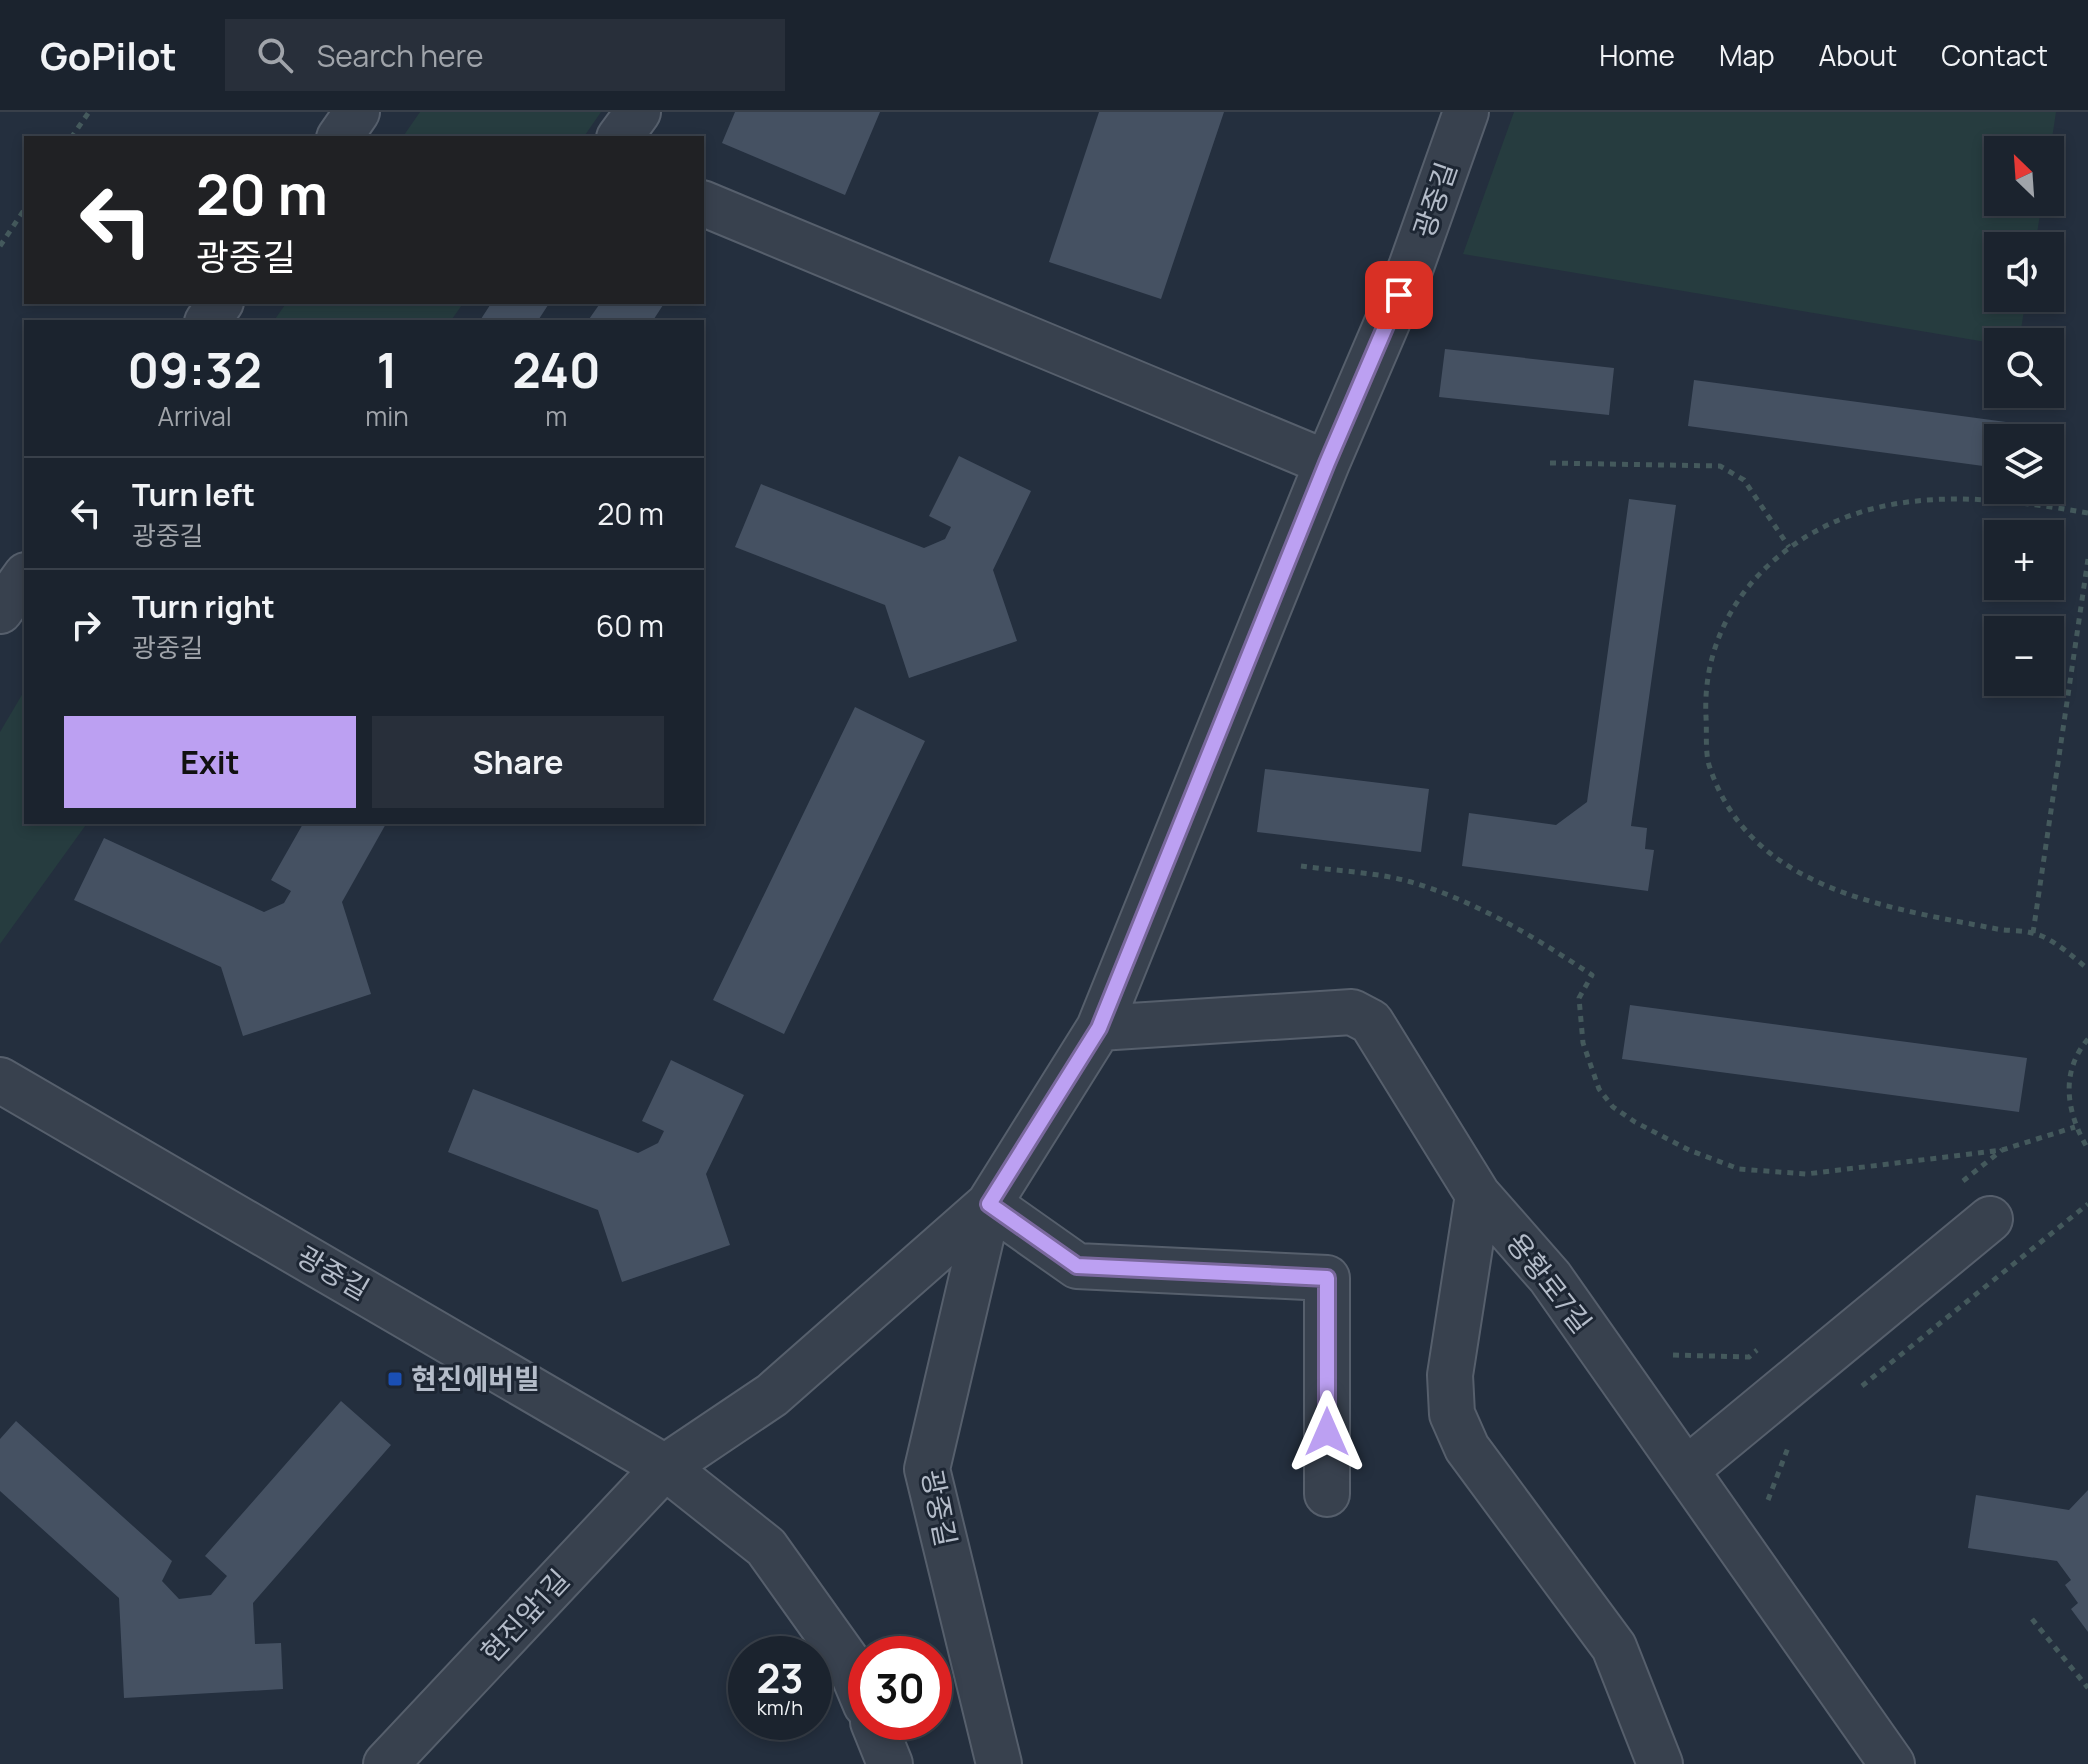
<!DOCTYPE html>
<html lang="en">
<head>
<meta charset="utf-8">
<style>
  body { margin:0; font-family:Manrope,"Noto Sans KR",sans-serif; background:#282f3a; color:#f1f3f6; height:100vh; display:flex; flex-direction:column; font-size:30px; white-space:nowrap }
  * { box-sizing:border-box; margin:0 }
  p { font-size:26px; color:#a0a4aa }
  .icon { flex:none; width:44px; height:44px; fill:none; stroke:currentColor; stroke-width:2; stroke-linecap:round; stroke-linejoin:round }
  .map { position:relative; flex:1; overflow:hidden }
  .details { position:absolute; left:24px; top:208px; width:680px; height:504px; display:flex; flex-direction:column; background:#1b232e; border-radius:0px; box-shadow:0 4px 12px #0003,0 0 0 2px #39404a }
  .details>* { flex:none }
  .hud { position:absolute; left:24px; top:24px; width:680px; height:168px; border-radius:0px; box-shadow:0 4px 12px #0003,0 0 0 2px #39404a; background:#202124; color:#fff; overflow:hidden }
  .needle { width:52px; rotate:335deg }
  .fabs { position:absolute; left:1984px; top:24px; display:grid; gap:16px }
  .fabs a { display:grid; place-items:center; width:80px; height:80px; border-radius:0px; background:#1b232e; box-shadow:0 4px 12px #0003,0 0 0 2px #39404a; font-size:40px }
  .speed { position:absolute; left:728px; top:1524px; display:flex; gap:16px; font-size:40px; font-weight:700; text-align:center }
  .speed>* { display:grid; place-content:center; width:104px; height:104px; border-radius:50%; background:#1b232e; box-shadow:0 4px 12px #0003,0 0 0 2px #39404a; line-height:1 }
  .speed small { font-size:20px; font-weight:400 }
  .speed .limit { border:12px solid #d22; background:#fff; color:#111 }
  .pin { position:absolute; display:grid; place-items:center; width:68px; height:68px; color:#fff; margin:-34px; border-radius:16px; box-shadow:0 4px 12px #0006 }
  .me { position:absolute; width:88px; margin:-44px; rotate:0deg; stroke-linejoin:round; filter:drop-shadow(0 0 6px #0008) }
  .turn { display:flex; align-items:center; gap:28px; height:168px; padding:0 40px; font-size:36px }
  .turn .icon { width:104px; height:104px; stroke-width:2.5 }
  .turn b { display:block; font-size:56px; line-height:68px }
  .eta { display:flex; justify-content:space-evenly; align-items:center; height:136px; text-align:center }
  .eta b { font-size:48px; font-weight:700; line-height:56px }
  .action { display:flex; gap:16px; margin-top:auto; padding:16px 40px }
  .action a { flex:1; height:92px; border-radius:0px; background:#bca0f2; color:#111; font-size:32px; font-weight:700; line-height:92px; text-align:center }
  .action a+a { background:#282f3a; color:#f1f3f6 }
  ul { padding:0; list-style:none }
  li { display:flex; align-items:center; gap:24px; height:112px; padding:0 40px; border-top:2px solid #39404a }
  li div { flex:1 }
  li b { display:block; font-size:30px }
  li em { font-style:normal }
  header { display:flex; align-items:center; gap:48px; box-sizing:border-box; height:112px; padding:0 40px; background:#1b232e; border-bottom:2px solid #39404a }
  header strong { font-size:38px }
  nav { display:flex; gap:44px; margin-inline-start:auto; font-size:28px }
  .search { width:560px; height:72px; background:#282f3a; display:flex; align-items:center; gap:20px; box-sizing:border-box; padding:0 28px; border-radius:0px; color:#a0a4aa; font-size:30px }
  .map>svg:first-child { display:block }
</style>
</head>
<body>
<header>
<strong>GoPilot</strong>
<div class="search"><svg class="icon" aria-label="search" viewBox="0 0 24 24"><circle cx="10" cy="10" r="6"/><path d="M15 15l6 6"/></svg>Search here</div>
<nav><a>Home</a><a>Map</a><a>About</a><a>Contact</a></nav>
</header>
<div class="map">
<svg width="2088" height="1652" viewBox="0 0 2088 1652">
  <rect width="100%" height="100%" fill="#242f3e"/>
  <path fill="#263c3f" d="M420 0H601L583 26H402Z
    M1514 0H2056L2050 40 1998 38V90H2042L2035 134H1998V186H2026L2019 230 1998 232 1463 142Z
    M287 190H464L450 210H273Z
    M26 576V710H88L0 832V620Z"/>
  <path fill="#455162" d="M735 0H880L845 83 722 31Z
    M1099 0H1224L1161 187 1049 150Z
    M492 190H550L539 207 543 210H479Z
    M601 190H665L652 210H587Z
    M1445 237 1614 256 1609 303 1439 285Z
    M1694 268 2036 314 2034 326H1998V356L1688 314Z
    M959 344 1031 379 993 458 1017 529 909 566 885 493 735 435 761 372 924 436 945 427 951 415 929 404Z
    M1629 387 1676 393 1631 714 1647 716 1645 737 1654 738 1648 779 1462 754 1469 701 1556 713 1587 690Z
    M855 595 925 629 784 922 713 888Z
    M1265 657 1429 677 1421 740 1257 720Z
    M304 710H387L342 790 371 882 243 924 221 855 74 788 104 726 264 800 284 791 291 779 271 768Z
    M1630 893 2027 946 2019 1000 1622 947Z
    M671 948 744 983 706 1062 730 1133 622 1170 598 1098 448 1040 473 977 638 1041 658 1031 664 1019 642 1009Z
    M341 1289 391 1333 253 1491 255 1532 281 1531 283 1577 124 1586 119 1486 0 1379V1327L16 1309 172 1449 162 1469 179 1487 211 1483 227 1464 205 1444Z
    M2088 1378V1520L2071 1497 2078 1491 2065 1473 2071 1468 2057 1449 1968 1436 1976 1383 2069 1398Z"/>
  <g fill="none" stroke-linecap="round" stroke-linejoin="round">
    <g stroke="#565f6c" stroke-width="48">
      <path id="minor" d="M339 26 357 0
        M619 26 638 0
        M702 91 1327 351
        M207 210 221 190
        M0 499 26 463
        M1099 916 1352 900 1371 910 1478 1083 1550 1165 1892 1652
        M0 968 665 1355 766 1435 848 1550 866 1593
        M1478 1083 1450 1263 1452 1302 1467 1336 1614 1535 1660 1652
        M1686 1358 1990 1107
        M873 1610 890 1652
        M386 1652 665 1355 772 1283 989 1092 1099 916 1327 351 1411 155 1466 0
        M999 1652 927 1357 989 1092 1077 1154 1327 1166V1382"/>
    </g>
    <path stroke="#44595c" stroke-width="5" stroke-dasharray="6 6" stroke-linecap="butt" d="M71 26 89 0
      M0 134 26 95
      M1550 351 1720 354 1744 368 1789 435
      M2088 401C1979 382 1862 370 1772 450 1727 490 1703 545 1706 605 1707 620 1705 639 1709 653 1749 778 1885 795 1997 817 2008 819 2021 818 2032 821 2052 825 2073 845 2088 857
      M1301 754C1336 759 1376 760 1411 770 1476 789 1536 826 1592 863L1579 886 1583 931 1599 977 1613 995 1635 1010 1689 1038 1739 1057 1806 1062 1946 1045 2002 1038 2075 1015
      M2033 821 2088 447
      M2088 927C2059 961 2067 1002 2088 1037
      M1963 1069 2002 1038
      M1673 1243 1749 1245 1757 1238
      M1862 1274 2088 1092
      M1768 1388 1789 1333
      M2032 1507 2088 1576"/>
    <use href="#minor" stroke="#38414e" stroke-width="44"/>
  </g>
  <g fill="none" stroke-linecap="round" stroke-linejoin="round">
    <g stroke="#7a689d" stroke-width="20">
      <path id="route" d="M1327 1320V1166L1077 1154 989 1092 1099 916 1327 351 1399 183"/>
    </g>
    <use href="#route" stroke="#bca0f2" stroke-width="14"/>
  </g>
  <rect fill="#1a4fb4" stroke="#1d2633" stroke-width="3" x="387" y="1259" width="16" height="16" rx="4"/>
  <g text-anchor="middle" stroke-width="6" stroke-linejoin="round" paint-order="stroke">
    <g font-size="28" fill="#b4bcc9" stroke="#1d2633">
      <text transform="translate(1435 88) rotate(-71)" y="10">광중길</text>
      <text transform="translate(333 1161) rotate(30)" y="10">광중길</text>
      <text transform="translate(1549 1171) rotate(52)" y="10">용황로7길</text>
      <text transform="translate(939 1396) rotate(79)" y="10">광중길</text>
      <text transform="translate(525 1504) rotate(-47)" y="10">현진앞1길</text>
    </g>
    <g font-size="28" font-weight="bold" fill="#b4bcc9" stroke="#1d2633" text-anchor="start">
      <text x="411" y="1277">현진에버빌</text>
    </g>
  </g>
</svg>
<div class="fabs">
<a><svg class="needle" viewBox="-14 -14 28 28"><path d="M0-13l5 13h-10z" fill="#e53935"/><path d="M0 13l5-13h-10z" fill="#a0a4aa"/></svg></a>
<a><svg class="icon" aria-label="sound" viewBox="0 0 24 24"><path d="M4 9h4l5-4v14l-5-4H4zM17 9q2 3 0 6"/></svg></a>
<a><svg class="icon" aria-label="search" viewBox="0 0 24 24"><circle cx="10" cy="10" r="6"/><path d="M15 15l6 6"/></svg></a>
<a><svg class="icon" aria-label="layers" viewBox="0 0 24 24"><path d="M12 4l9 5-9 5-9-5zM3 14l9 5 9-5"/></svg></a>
<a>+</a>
<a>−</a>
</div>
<div class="speed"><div>23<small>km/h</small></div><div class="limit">30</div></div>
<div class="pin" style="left:1399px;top:183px;background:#d93025"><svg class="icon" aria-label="arrive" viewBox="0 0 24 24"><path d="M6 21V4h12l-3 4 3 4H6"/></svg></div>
<svg class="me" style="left:1327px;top:1320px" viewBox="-20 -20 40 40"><path d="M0-17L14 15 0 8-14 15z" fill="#bca0f2" stroke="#fff" stroke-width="4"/></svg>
<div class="hud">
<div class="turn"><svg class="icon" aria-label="left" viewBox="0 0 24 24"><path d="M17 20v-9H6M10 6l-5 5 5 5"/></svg><div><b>20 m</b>광중길</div></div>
</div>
<section class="details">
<div class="eta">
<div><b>09:32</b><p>Arrival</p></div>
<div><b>1</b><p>min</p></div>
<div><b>240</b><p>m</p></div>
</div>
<ul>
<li><svg class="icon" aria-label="left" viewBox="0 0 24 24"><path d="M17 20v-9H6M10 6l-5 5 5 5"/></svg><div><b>Turn left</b><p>광중길</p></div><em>20 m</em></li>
<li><svg class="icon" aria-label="right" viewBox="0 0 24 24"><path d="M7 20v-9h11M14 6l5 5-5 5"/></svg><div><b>Turn right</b><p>광중길</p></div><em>60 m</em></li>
</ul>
<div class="action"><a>Exit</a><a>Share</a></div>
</section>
</div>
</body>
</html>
